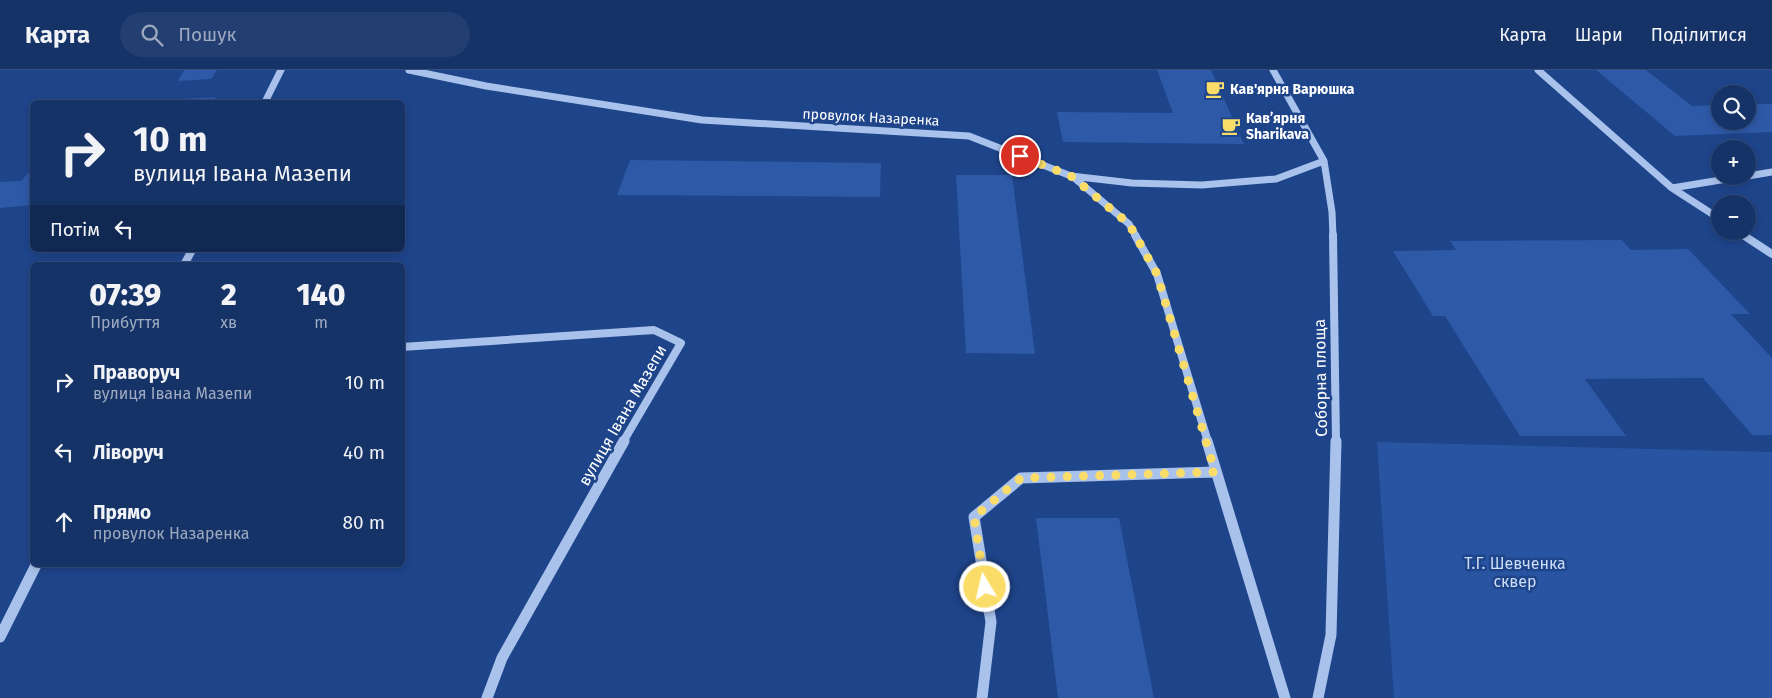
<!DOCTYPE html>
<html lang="uk">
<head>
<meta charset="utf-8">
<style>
  body { margin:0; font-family:"Fira Sans",sans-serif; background:#233f71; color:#f1f3f6; height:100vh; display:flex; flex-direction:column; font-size:19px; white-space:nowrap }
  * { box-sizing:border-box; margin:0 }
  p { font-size:16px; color:#9eaac0 }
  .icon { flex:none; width:28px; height:28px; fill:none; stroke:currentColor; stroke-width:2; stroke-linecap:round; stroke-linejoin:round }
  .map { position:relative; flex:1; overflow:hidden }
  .details { position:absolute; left:30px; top:192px; width:375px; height:305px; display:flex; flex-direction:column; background:#163368; border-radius:8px; box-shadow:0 2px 8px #0003,0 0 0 1px #354e7c }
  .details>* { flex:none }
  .banner { position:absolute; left:30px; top:30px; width:375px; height:152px; border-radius:8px; box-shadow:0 2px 8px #0003,0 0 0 1px #354e7c; background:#163368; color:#f1f3f6; overflow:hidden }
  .tools { position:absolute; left:1711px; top:15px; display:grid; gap:10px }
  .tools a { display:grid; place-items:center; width:45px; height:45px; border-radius:50%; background:#163368; box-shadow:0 2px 8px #0003,0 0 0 1px #354e7c; font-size:25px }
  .pin { position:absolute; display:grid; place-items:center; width:42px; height:42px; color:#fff; margin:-21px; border:2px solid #fff; border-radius:50%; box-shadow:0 1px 5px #0007 }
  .me { position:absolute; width:55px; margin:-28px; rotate:351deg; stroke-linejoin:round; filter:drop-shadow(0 0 4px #0008) }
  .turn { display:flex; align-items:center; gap:18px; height:105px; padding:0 20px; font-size:22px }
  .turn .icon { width:65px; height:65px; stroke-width:2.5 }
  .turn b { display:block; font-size:35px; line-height:42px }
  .then { display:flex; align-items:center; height:48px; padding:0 20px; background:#0003; gap:10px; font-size:19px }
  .eta { display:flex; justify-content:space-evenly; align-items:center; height:85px; text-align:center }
  .eta b { font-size:30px; font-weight:800; line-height:35px }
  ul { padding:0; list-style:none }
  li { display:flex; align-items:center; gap:15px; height:70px; padding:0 20px }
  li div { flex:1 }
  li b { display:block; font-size:19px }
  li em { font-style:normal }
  header { display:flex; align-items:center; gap:30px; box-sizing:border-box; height:70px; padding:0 25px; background:#163368; border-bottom:1px solid #354e7c }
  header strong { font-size:24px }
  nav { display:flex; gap:28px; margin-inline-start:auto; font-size:18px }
  .search { width:350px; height:45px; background:#233f71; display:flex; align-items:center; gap:12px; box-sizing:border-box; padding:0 18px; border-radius:28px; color:#9eaac0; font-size:19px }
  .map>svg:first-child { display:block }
</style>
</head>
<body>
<header>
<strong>Карта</strong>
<div class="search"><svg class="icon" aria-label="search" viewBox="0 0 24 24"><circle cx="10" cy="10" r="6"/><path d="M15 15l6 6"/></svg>Пошук</div>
<nav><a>Карта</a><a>Шари</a><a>Поділитися</a></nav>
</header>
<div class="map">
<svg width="1772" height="628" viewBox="0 0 1772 628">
  <rect width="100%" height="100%" fill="#1e448a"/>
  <path fill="#2854a2" d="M1377 372 1772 382V628H1394Z"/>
  <path fill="#2e59a7" d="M184 0H217L211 9 178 11Z
    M1157 0H1211L1244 74 1063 72 1057 42 1173 43Z
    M1596 0H1646L1692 36 1720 35V51H1748V34H1772V62L1675 66Z
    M216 27 212 32H160L162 30Z
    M630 90 881 93 880 127 617 125Z
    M32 101V135L0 138V112L21 111 29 102Z
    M956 105H1012L1035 284 966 283Z
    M1622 170 1631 180 1688 179 1750 244H1731L1772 288V365H1752L1703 308 1585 309 1626 366H1520L1445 246H1433L1393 181 1456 180 1450 171Z
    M1036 448H1119L1154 628H1058Z"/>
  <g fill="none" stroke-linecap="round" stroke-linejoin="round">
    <path stroke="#a9c2ec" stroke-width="7" d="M409 0 486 16 702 50 969 66 1071 106 1132 113 1202 115 1276 109 1324 91
      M1273 0 1324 91 1332 142 1333 166
      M1538 0 1672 118 1720 149
      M265 32 281 0
      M1072 106 1129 154 1136 166
      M1748 106 1772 102
      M1672 118 1745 106
      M1738 161 1745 166"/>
    <path stroke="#a9c2ec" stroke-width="8" d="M1135 165 1157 204 1208 372
      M1333 165 1336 372
      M1743 165 1772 184
      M184 195 192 180
      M402 277 654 260 681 273 623 372"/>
    <path stroke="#a9c2ec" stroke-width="11" d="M1207 371 1285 628
      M0 567 36 495
      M487 628 502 588 624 371
      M982 628 991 552 974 447 1021 408 1215 402
      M1318 628 1331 565 1336 371"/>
  </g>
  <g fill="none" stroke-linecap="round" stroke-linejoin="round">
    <path stroke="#fadd69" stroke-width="9" stroke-dasharray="0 16.2" d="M985 517 974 447 1021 408 1215 402 1157 204 1129 154 1071 106 1020 86"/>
  </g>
  <defs>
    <g id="cafe-bare" transform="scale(1.5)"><path d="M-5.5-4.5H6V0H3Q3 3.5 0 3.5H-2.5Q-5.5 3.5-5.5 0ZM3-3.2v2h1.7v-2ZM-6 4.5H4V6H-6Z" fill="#fadd69" stroke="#1e448a" stroke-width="2.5" paint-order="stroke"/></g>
  </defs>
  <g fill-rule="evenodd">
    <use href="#cafe-bare" x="1215" y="19"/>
    <use href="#cafe-bare" x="1231" y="56"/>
  </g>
  <g text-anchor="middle" stroke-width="5" stroke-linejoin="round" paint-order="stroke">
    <g font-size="14" font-weight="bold" fill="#fff" stroke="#1e448a" text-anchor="start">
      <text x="1230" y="24">Кав'ярня Варюшка</text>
      <text x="1246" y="53">Кав’ярня<tspan x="1246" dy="16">Sharikava</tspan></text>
    </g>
    <g font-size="14" fill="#fff" stroke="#1e448a">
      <text transform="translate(871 47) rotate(3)" y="5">провулок Назаренка</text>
    </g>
    <g font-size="16" fill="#fff" stroke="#1e448a">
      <text transform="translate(1320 308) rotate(-91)" y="6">Соборна площа</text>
      <text transform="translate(622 345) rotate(-60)" y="6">вулиця Івана Мазепи</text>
    </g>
    <g font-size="16" fill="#cedef8" stroke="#1e448a">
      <text x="1515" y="499">Т.Г. Шевченка<tspan x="1515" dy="18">сквер</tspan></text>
    </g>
  </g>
</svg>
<div class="tools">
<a><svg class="icon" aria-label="search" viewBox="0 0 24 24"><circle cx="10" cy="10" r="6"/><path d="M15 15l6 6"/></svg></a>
<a>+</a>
<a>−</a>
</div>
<div class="pin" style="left:1020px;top:86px;background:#d93025"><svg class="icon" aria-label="arrive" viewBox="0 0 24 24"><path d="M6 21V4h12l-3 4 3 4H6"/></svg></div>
<svg class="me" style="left:985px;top:517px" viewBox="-20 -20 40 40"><circle r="17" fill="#fadd69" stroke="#fff" stroke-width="3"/><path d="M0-11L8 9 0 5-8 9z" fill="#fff"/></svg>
<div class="banner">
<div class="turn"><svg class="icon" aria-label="right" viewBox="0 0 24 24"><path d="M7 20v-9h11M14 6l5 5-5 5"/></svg><div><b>10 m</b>вулиця Івана Мазепи</div></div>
<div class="then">Потім<svg class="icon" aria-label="left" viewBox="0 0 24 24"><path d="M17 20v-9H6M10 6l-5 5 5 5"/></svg></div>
</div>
<section class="details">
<div class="eta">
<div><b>07:39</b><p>Прибуття</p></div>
<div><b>2</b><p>хв</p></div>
<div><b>140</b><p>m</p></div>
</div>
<ul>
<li><svg class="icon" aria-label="right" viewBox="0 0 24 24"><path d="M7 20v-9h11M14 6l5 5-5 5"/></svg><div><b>Праворуч</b><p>вулиця Івана Мазепи</p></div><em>10 m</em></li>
<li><svg class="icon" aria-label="left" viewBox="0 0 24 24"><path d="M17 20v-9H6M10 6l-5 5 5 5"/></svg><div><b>Ліворуч</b></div><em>40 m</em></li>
<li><svg class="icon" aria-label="ahead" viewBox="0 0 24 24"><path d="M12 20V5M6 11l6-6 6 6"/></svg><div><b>Прямо</b><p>провулок Назаренка</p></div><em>80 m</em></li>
</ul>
</section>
</div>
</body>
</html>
